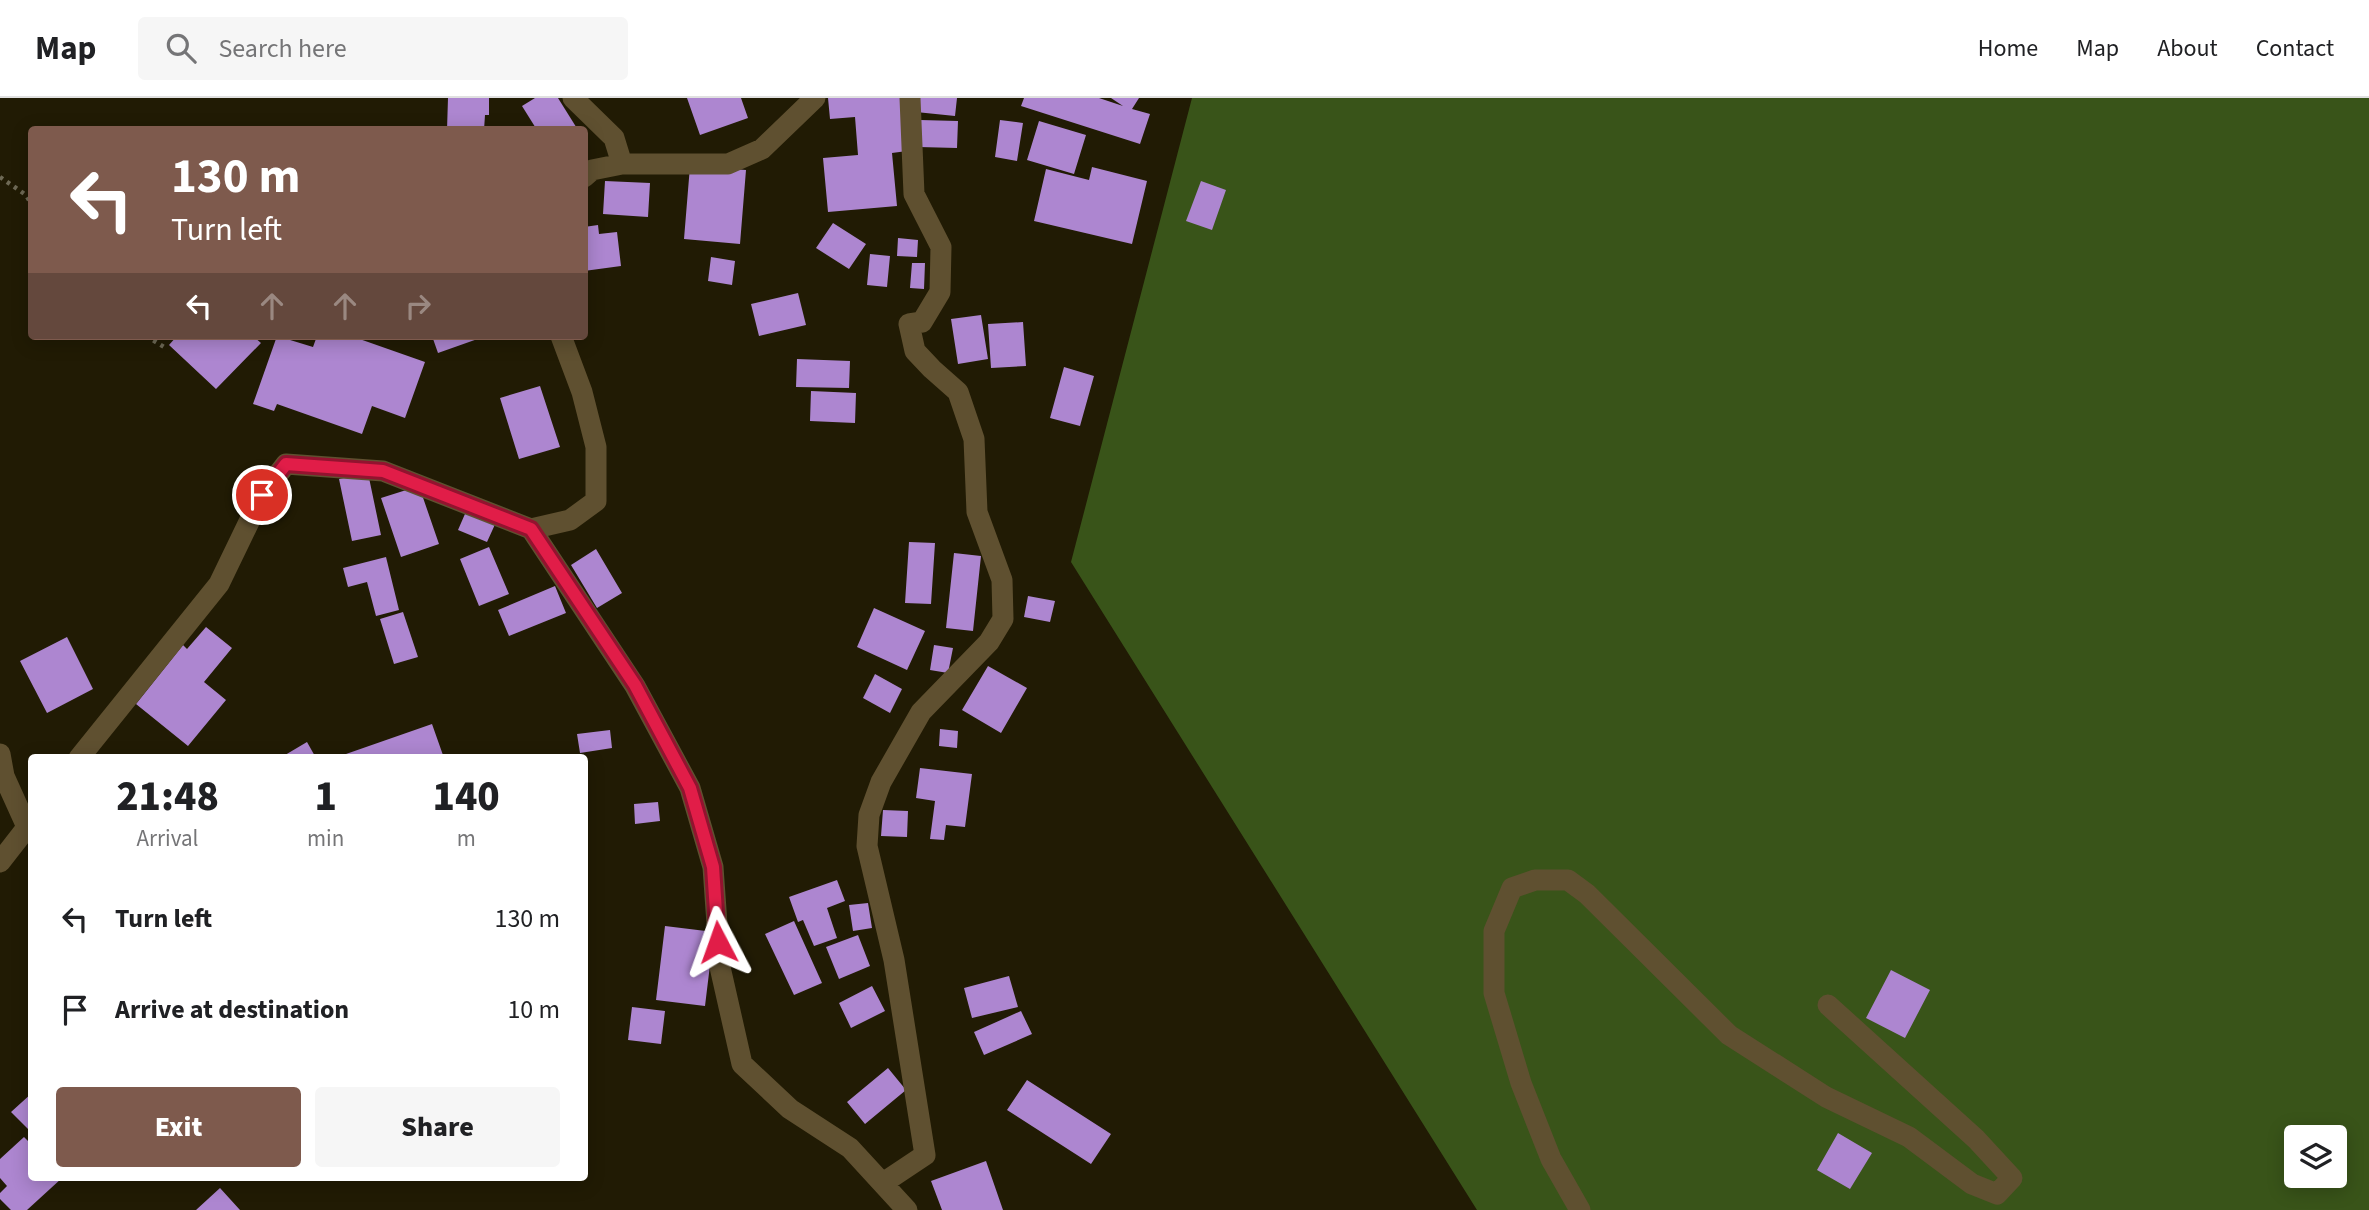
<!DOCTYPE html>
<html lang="en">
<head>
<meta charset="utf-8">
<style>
  body { margin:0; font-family:"Source Sans 3",sans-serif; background:#f6f6f6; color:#202124; height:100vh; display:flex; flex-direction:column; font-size:26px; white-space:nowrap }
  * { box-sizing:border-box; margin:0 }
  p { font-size:23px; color:#757577 }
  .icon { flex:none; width:38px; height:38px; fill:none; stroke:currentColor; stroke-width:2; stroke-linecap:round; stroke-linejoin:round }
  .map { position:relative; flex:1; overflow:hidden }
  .drawer { position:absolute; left:28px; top:656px; width:560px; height:427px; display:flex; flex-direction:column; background:#fff; border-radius:7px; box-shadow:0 4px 18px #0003 }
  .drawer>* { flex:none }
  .guide { position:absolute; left:28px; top:28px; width:560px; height:214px; border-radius:7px; box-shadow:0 4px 18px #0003; background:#7e5a4d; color:#fff; overflow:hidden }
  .controls { position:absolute; left:2284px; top:1027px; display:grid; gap:14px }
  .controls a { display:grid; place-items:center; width:63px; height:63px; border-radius:7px; background:#fff; box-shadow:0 4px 18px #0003; font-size:35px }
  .pin { position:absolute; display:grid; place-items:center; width:60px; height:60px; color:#fff; margin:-30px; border:4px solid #fff; border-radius:50%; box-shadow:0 2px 7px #0007 }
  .me { position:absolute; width:77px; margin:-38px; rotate:356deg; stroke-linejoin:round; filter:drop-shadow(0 0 5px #0008) }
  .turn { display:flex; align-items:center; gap:24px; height:147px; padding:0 28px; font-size:32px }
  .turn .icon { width:91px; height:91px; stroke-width:2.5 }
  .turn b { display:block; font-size:49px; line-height:60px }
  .lanes { display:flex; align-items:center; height:66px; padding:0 28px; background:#0003; justify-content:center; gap:35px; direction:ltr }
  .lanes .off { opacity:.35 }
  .eta { display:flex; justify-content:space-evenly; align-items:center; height:119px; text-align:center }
  .eta b { font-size:42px; font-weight:800; line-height:49px }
  .action { display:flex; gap:14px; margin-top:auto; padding:14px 28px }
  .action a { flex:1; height:80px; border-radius:7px; background:#7e5a4d; color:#fff; font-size:28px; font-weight:800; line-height:80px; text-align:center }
  .action a+a { background:#f6f6f6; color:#202124 }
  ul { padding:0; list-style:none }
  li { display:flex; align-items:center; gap:21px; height:91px; padding:0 28px }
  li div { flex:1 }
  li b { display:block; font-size:26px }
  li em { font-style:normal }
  header { display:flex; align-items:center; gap:42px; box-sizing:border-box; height:98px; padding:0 35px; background:#fff; border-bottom:2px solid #e0e0e0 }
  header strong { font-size:33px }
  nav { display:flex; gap:38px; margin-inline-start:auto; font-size:24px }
  .search { width:490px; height:63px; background:#f6f6f6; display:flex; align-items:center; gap:18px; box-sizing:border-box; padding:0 24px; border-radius:7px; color:#757577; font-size:26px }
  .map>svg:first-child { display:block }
</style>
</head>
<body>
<header>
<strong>Map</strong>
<div class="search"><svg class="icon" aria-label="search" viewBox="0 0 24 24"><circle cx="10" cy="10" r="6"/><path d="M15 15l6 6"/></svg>Search here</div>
<nav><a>Home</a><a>Map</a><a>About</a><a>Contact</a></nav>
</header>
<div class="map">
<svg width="2369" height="1112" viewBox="0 0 2369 1112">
  <rect width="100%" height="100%" fill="#211b04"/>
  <path fill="#395419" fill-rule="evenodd" d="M1192 0H2369V1112H1477L1071 464ZM2296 1040H2334V1078H2296Z"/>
  <path fill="#ad86d0" d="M448 0H489V17H485L484 32H447Z
    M535 0H558L578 32H537L522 8Z
    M687 0H741L748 20 700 37Z
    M828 0H902L907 53 892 55 897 108 828 114 823 60 858 57 855 19 830 21Z
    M918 0H957L955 18 916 14Z
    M1024 0H1099L1123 8 1111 0H1139L1132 11 1150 16 1140 46 1021 8Z
    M920 22 958 23 957 50 919 49Z
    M1000 22 1023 25 1017 63 995 59Z
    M1039 23 1086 37 1074 76 1027 62Z
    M690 68 746 72 740 146 684 141Z
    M1092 69 1147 83 1132 146 1034 123 1046 71 1089 82Z
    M605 83 650 85 648 119 603 116Z
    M1201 83 1226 92 1212 132 1186 123Z
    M833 125 866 146 849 171 816 150Z
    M598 127 599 136 617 134 621 168 584 173V129Z
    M898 140 918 142 917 159 897 158Z
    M870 156 890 158 887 189 867 187Z
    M711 159 735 163 732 187 708 183Z
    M912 165H925L924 191 910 190Z
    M798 195 806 227 759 238 751 206Z
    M981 217 988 261 958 266 951 221Z
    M1023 224 1026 268 991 270 988 226Z
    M177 238H253L261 245 216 291 169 247Z
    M277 238 313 249 317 238H351L425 264 405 320 372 308 362 336 277 306 274 313 253 306Z
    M432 238H486L438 255Z
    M797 261 850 263 849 290 796 289Z
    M1064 269 1094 278 1080 328 1050 320Z
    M540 288 560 349 519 361 500 300Z
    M811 293 856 295 855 325 810 323Z
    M368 375 381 437 352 443 339 381Z
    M419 388 439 446 401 459 381 400Z
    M468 409 497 422 487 444 458 432Z
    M909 444 935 445 931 506 905 505Z
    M489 449 509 496 479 508 460 461Z
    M596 451 622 495 597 510 571 467Z
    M954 455 981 458 973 533 946 530Z
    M386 459 399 512 376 518 367 484 348 489 343 470Z
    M555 488 566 515 509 538 498 512Z
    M1028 498 1055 503 1050 524 1024 519Z
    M874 510 925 533 907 572 857 549Z
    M403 514 418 559 394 566 380 521Z
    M206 529 232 550 204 584 226 602 188 648 136 606 183 547 187 551Z
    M67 539 93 591 47 615 20 563Z
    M934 547 953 550 948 575 930 572Z
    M988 568 1027 590 1001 635 962 612Z
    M875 576 902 591 890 615 863 600Z
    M432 626 444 660H348L346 656Z
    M940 631 958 633 957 650 939 648Z
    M610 632 612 650 580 655 577 636Z
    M307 644 316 660H280Z
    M920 670 972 676 965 729 946 727 944 742 930 741 935 703 916 700Z
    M658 704 660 723 635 726 634 706Z
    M883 712 908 713 907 739 881 738Z
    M837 782 845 803 827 810 837 840 814 848 803 822 798 824 789 799Z
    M868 805 872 830 853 833 849 807Z
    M794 823 822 885 794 897 765 836Z
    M665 828 714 834 705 908 656 902Z
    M858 837 870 868 839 881 826 849Z
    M1891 872 1930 892 1905 940 1866 920Z
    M1009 878 1018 909 972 920 964 890Z
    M872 888 885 913 851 930 839 905Z
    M632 909 665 913 661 946 628 942Z
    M1021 913 1032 936 984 957 974 934Z
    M888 970 906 992 865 1026 847 1004Z
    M1027 982 1111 1036 1091 1066 1007 1012Z
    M32 995V1035L11 1014Z
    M1838 1035 1872 1055 1850 1091 1817 1072Z
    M24 1039 32 1047V1080H62L27 1112H11L0 1101V1095L7 1088 0 1080V1061Z
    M986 1063 1003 1112H942L931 1083Z
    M220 1090 240 1112H196Z"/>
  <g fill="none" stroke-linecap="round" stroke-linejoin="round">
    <path stroke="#6e6955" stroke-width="4.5" stroke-dasharray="3.5 5" stroke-linecap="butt" d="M0 79 26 97 32 107
      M146 238 164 249"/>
    <path stroke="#5f5030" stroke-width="21" d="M573 0 614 40 622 66 592 72 584 79
      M622 66H728L762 51 815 0
      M531 431 570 422 596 403V349L582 294 561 238
      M0 656 4 678 27 729
      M79 660 219 486 262 397 286 366 383 373 531 431 635 588 690 690 713 769 720 869 742 966 790 1011 850 1050 907 1112
      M0 764 32 723
      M883 1085 925 1057 894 862 867 748 869 717 881 684 921 614 989 544 1003 521 1002 482 977 414 974 341 958 294 932 271 915 253 909 226 922 224 940 194 941 149 914 96 910 0
      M1580 1112 1551 1061 1521 985 1494 895V833L1512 790 1535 782H1568L1587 796 1729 937 1826 999 1909 1039 1972 1086 1997 1096 2012 1080 1976 1041 1828 907"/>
  </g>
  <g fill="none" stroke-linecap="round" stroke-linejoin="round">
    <g stroke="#92132f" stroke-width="18">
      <path id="route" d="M262 397 286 366 383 373 531 431 635 587 690 690 713 769 718 844"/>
    </g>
    <use href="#route" stroke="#e11d48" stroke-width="12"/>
  </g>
</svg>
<div class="controls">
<a><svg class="icon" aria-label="layers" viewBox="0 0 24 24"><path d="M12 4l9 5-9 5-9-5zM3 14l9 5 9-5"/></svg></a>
</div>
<div class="pin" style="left:262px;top:397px;background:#d93025"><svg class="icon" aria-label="arrive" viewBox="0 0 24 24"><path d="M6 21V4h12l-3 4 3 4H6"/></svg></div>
<svg class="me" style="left:718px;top:844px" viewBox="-20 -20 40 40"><path d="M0-17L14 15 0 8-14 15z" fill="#e11d48" stroke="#fff" stroke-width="4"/></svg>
<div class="guide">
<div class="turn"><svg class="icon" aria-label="left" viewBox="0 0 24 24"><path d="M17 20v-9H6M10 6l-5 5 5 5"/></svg><div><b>130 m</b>Turn left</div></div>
<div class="lanes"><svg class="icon" aria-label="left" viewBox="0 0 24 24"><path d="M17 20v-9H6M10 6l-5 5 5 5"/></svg><svg class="icon off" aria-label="ahead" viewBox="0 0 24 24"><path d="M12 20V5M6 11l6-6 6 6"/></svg><svg class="icon off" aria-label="ahead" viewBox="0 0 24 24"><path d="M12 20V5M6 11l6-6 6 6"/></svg><svg class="icon off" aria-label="right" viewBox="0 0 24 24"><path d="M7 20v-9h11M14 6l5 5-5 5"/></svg></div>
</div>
<section class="drawer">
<div class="eta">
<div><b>21:48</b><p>Arrival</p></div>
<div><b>1</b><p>min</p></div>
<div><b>140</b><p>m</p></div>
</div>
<ul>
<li><svg class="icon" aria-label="left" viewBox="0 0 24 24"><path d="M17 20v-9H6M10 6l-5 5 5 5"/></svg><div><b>Turn left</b></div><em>130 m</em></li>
<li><svg class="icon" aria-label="arrive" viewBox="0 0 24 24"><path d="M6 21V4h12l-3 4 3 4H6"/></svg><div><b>Arrive at destination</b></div><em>10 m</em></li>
</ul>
<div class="action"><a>Exit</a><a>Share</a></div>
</section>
</div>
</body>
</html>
